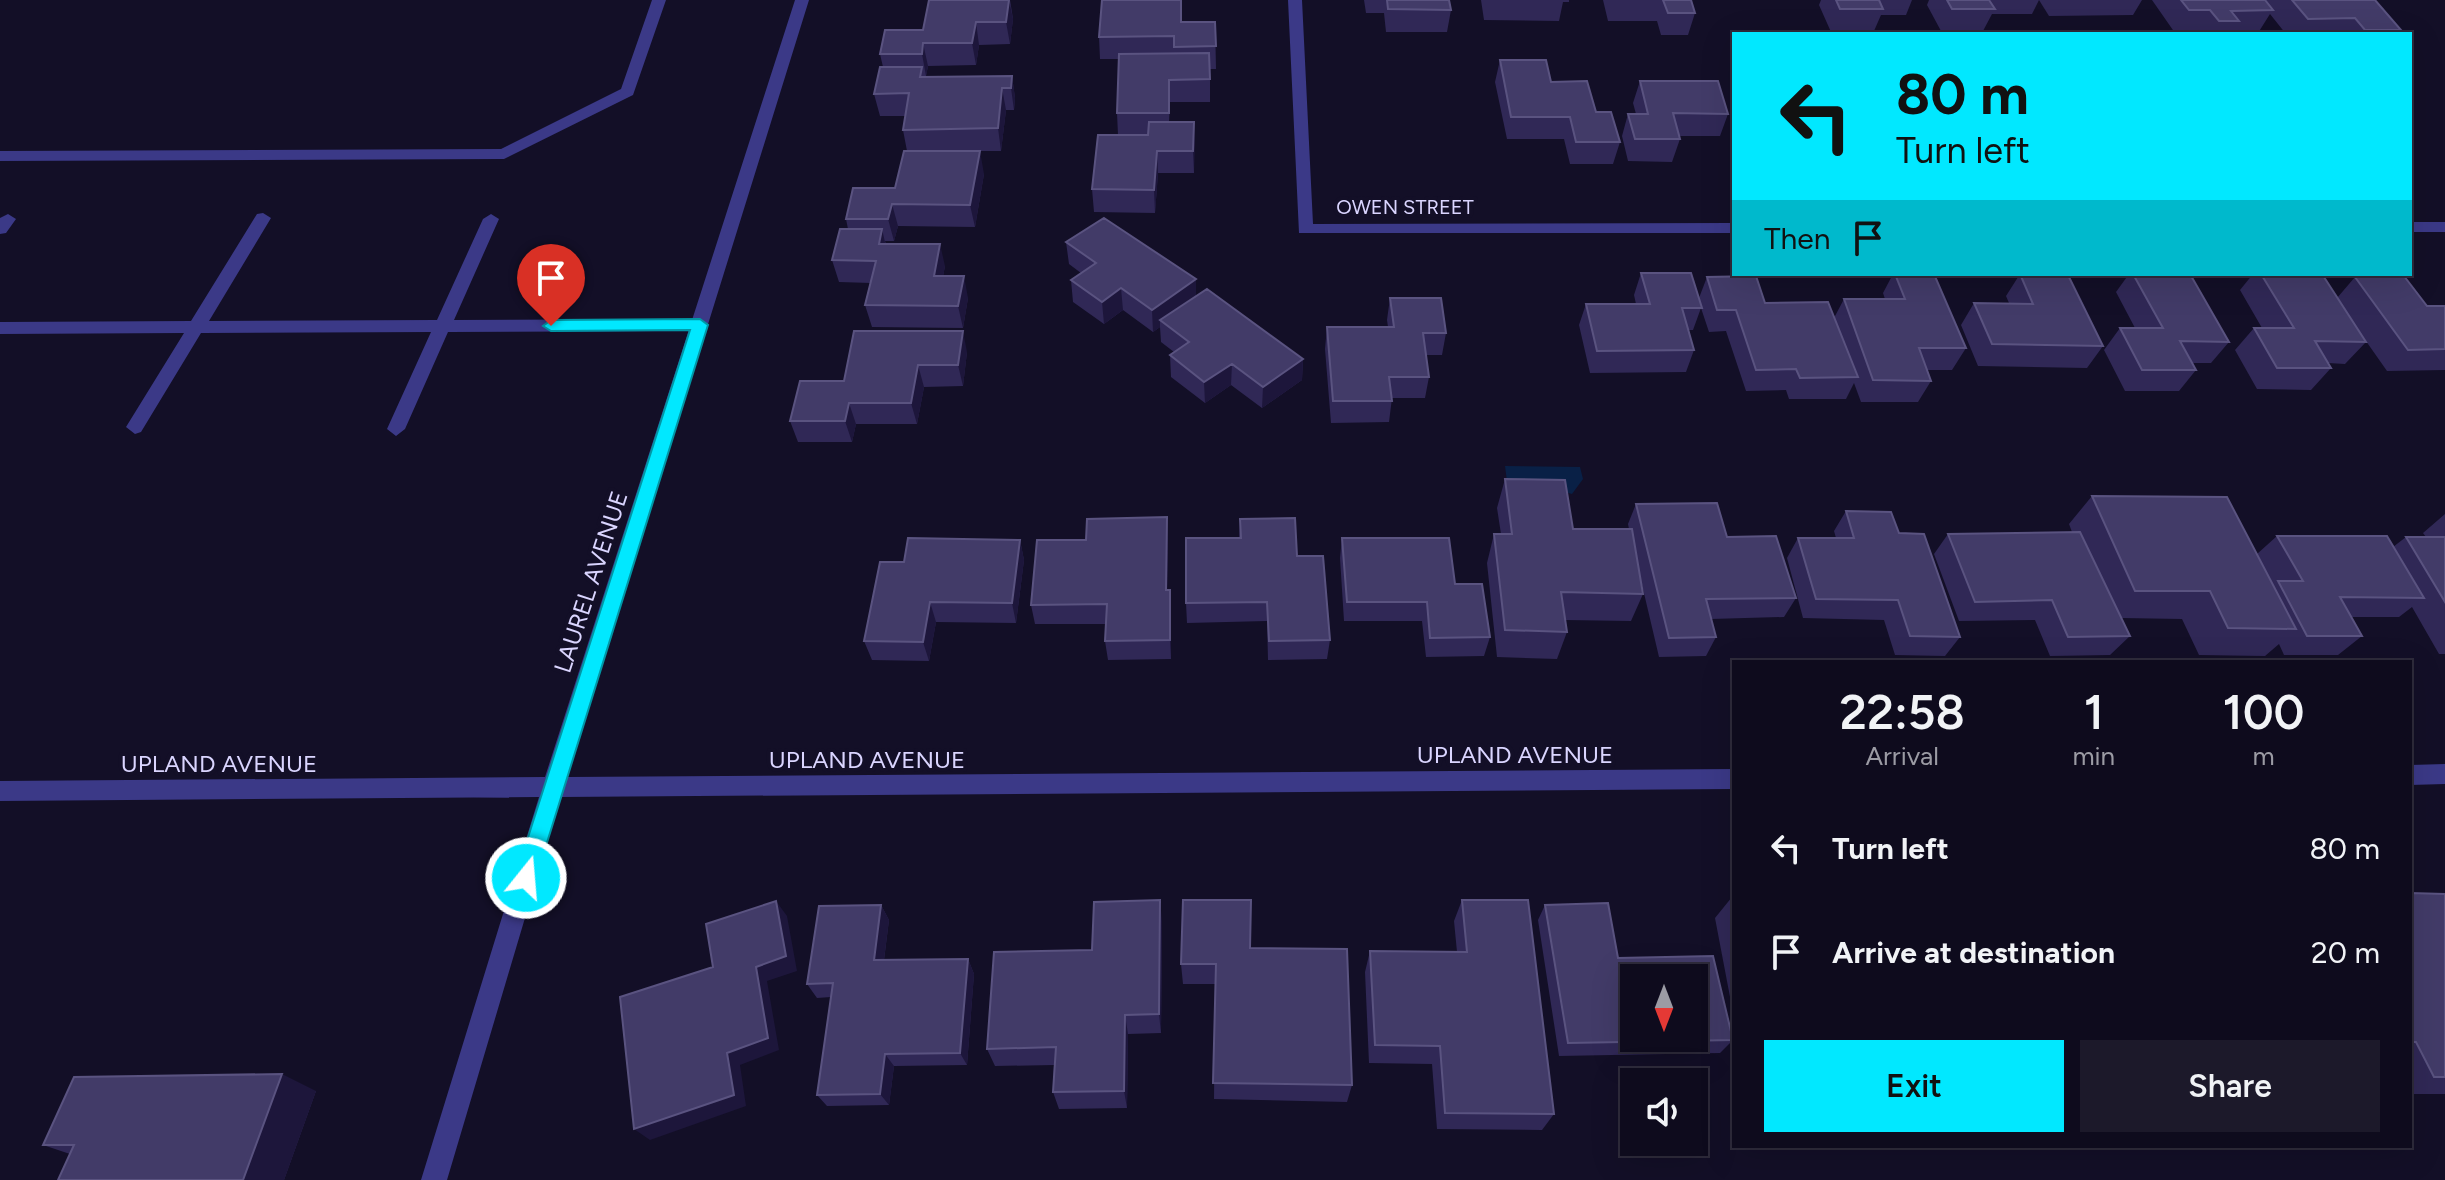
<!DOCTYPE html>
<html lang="en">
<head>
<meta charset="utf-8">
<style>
  body { margin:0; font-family:Figtree,sans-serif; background:#1c192a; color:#f1f3f6; height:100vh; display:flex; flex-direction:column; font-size:30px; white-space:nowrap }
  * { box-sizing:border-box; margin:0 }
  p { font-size:26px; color:#9b9ba4 }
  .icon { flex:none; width:44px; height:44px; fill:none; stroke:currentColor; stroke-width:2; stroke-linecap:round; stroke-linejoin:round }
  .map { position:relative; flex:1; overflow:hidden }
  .drawer { position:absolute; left:1732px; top:660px; width:680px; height:488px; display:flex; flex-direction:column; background:#0e0b1d; border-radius:0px; box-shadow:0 8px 32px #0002,0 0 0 2px #2e2b3b }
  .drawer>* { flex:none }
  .top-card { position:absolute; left:1732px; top:32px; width:680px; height:244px; border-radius:0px; box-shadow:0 8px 32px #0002,0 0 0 2px #2e2b3b; background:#01e8ff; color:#111; overflow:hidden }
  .needle { width:52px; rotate:180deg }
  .fabs { position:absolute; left:1620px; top:964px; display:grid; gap:16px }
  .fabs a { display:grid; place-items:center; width:88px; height:88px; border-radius:0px; background:#0e0b1d; box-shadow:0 8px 32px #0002,0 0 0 2px #2e2b3b; font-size:40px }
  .pin { position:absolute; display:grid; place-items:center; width:68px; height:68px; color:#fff; margin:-82px -34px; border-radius:50% 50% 50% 0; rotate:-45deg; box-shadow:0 0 8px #0007 }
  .pin .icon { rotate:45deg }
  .me { position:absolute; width:88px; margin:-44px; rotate:17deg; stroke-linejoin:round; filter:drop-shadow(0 0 6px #0008) }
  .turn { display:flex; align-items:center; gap:28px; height:168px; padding:0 32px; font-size:36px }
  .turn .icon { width:104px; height:104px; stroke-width:2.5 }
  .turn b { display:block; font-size:56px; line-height:68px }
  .then { display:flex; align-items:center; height:76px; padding:0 32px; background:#0003; gap:16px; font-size:30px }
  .eta { display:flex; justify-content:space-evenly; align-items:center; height:136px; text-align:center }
  .eta b { font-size:48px; font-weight:600; line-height:56px }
  .button { display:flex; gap:16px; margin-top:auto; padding:16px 32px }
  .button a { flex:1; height:92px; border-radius:0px; background:#01e8ff; color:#111; font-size:32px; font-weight:600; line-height:92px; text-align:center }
  .button a+a { background:#1c192a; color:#f1f3f6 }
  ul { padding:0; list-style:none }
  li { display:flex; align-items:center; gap:24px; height:104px; padding:0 32px }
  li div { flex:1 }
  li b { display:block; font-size:30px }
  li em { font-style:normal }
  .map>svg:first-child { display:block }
</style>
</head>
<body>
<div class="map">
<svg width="2445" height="1180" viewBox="0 0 2445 1180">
  <rect width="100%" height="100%" fill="#130f27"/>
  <path fill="#092046" d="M1505 466 1580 467 1583 479 1572 494 1558 490 1508 489Z"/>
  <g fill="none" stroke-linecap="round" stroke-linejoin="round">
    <path fill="#3b3987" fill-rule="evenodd" d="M652 0H666L633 95 504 159 0 161V151L501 149 621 89Z
      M263 213 271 218 209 321 437 320 483 219 491 214 499 219 454 320 700 319 709 325 700 331 448 332 405 429 396 436 387 429 431 332 201 333 141 432 135 434 126 427 184 333 0 334V322L191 321 257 214Z
      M8 214 16 219 6 233 0 234V218Z"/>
    <path fill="#3b3987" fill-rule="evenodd" d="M795 0H809L567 777 1734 769V789L561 797 447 1180H421L539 797 0 801V781L545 777Z
      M1288 0H1302L1313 224 1734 223V233H1299Z
      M2410 222H2445V232H2410Z
      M2445 764V784L2410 785V765Z"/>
  </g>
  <path fill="#302856" d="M929 0H1010L1013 19 1010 44 979 45 976 65 928 66 926 76H924H1012L1015 98 1014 110H1006L1001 151H954L984 174 975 227 898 226 894 241H885L886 244 945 266 943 276 968 298 963 328 872 327 865 305 871 283 839 282 832 260 848 229 846 219 895 188 907 151 903 130 905 116H880L874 94 883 67 880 54 923 30Z
    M1364 0H1449L1451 10 1447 32H1386L1384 13H1366Z
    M1481 0H1569V2H1563L1559 21 1484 20Z
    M1603 0H1691L1695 13 1688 35H1661L1657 21H1608Z
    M1821 0H1912L1906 15H1881L1874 31 1831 32 1819 5Z
    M1929 0H2142L2133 15 2049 16 2039 0 2032 14H1992L1983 31H1941L1927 5Z
    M2152 0H2375L2401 30 2398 34H2286L2270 14 2258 33H2231L2230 34 2175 33Z
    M1181 22H1215L1216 69H1210V102H1170L1169 122H1194V173H1158L1155 213 1094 212 1092 189 1118 135 1117 113 1119 59H1100L1099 37Z
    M1500 60 1551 82 1596 112 1620 142 1613 164H1570L1564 139H1507L1495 82Z
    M1640 81 1728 114 1720 136H1679L1680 139 1672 162 1628 161 1622 136 1628 114H1636L1633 103Z
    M1066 242 1196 296 1303 359 1302 380 1262 408 1231 385 1205 403 1171 377 1170 355 1174 352 1161 342 1160 327 1153 332 1123 310 1104 324 1073 302 1071 280 1081 273 1069 264Z
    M1641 273 1699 298 1707 277 1765 303 1834 318 1844 299H1885L1883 293 1893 274H1934L1966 348 1952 370H1927L1931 381 1918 402H1861L1854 383 1846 399H1789L1786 390 1746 391 1726 331 1709 332 1701 308 1693 330H1688L1694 350 1686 372 1590 373 1579 325 1586 304H1636L1634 295Z
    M2020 274 2103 346 2087 368 1978 366 1961 325 1974 303H2009L2006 296Z
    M2129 274H2190L2229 342 2211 363H2193L2196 370 2179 391H2125L2104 350 2120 328H2135L2116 292Z
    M2253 274H2322L2337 298 2355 277 2427 306H2445V370L2387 371 2361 334 2366 342 2345 364 2328 363 2331 368 2311 390 2257 389 2235 350 2254 328H2262L2240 290Z
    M1390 298 1446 333 1442 355H1426L1429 377 1425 398H1392L1389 422 1331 423 1325 349 1327 327H1388L1387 320Z
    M967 352 963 386 924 387 917 424H856L852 442H798L790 421 844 381Z
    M1505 479 1573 529H1629L1628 524 1636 504 1727 537 1796 598 1784 617 1711 619 1716 637 1706 656 1659 657 1639 572 1643 594 1631 621 1565 620 1567 632 1557 659 1497 657 1487 563 1494 534H1501L1497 508Z
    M2092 496 2257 554 2277 536 2393 547 2406 537H2426L2423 533 2445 514V654H2439L2412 607 2399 617H2351L2362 636 2338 655H2284L2279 644 2265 656 2199 655 2182 619 2121 618 2130 636 2110 655 2050 656 2035 620 1959 621 1934 554 1948 534 2072 532 2069 524Z
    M1846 511 1899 533 1960 637 1945 656 1895 655 1884 620 1803 618 1787 558 1798 538H1836L1834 531Z
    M1240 519 1297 556 1330 640 1327 659 1268 660 1267 621 1187 623 1186 603 1239 538Z
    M1168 538 1167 590 1171 609V659L1108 660 1105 641 1106 624H1035L1031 605Z
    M1342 538 1455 584 1490 637 1484 656 1426 657 1422 621H1344L1340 558Z
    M1020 540 1024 560 1016 623 936 622 929 661 872 660 864 641Z
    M2410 893 2445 894V1094H2410Z
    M1732 897H1734V1018L1715 918Z
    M1462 900 1554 1114 1542 1130 1437 1129 1432 1064 1369 1063 1365 972 1370 951 1457 952 1454 921Z
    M881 905 889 920 884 960 968 959 974 974 967 1065 894 1066 889 1105 827 1106 817 1095 831 997 817 998 807 984Z
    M1545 905 1618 958 1733 1040 1720 1053 1559 1056 1538 920Z
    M1162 921 1161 1033 1128 1034 1127 1108 1059 1109 1053 1092 1054 1065 995 1066 987 1049 1092 950Z
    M1250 948 1352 1085 1347 1102 1214 1099 1215 984H1183L1181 964Z
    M316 1091 284 1180H58L70 1154 43 1145Z"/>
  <path fill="#1d163b" d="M1009 0 1013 19 1010 44 1006 22Z
    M976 22 979 45 976 65 972 43Z
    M923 43 928 66 926 76 922 54Z
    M1012 76 1015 98 1014 110 1011 88Z
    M1002 88 1006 110 1001 151 998 128Z
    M1194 122 1195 145 1194 173 1193 151Z
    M980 151 984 174 975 227 970 205Z
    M1157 151 1158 173 1155 213 1154 190Z
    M892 204 898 226 894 241 888 219Z
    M882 229 887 251 879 244Z
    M940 244 945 266 939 298 934 276Z
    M964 276 968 298 963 328 958 306Z
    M1196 279V301L1160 320V327L1153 332 1152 310Z
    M1121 288 1123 310 1104 324 1102 302Z
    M963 331 967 352 963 386 958 365Z
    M1303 359 1302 380 1262 408 1263 387Z
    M1232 364 1231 385 1205 403 1204 382Z
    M918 365 924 387 917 424 911 403Z
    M849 403 856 424 852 442 845 421Z
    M1167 517 1168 538 1167 609 1166 590Z
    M1020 540 1024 560 1016 623 1012 603Z
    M1170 590 1171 609V659L1170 640Z
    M930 602 936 622 929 661 923 642Z
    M1160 900 1162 921 1161 1033 1159 1014Z
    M776 901 787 916 797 971 767 981 779 1050 740 1065 746 1106 650 1140 634 1129 727 1053Z
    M881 905 889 920 882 975 874 960Z
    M968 959 974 974 967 1065 960 1053Z
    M1125 1015 1128 1034 1127 1108 1124 1091Z
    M885 1054 894 1066 889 1105 880 1094Z
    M282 1074 316 1091 284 1180H243Z"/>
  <path fill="#423b68" stroke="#5a5380" stroke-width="2" fill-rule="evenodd" d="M929 0H1009L1006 22H976L972 43H923L922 54H880L885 30H923Z
    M1102 0H1181V22H1215L1216 46 1174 47V36L1099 37Z
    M1387 0H1449L1451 10 1388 9Z
    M1663 0H1691L1695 13H1668Z
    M1836 0H1879L1883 9H1840Z
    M1947 0H1989L1995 9H1952Z
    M2181 0H2265L2273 10 2231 11 2239 21H2219L2210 10H2189Z
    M2292 0H2375L2401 30H2365L2355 18 2308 19Z
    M1209 53 1210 79 1169 80V113H1117L1119 54Z
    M1500 60H1546L1551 82 1587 81 1596 112H1611L1620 142H1576L1570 117H1511Z
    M880 67H922L920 77 1012 76 1011 88H1002L998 128 903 130 909 93 874 94Z
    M1640 81H1718L1728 114 1673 113 1680 139H1635L1628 114H1648Z
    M1149 122H1194L1193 151H1157L1154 190 1092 189 1098 135H1148Z
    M904 151H980L970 205 892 204 888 219H846L853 188H895Z
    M1104 218 1196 279 1152 310 1121 288 1102 302 1071 280 1096 263 1066 242Z
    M840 229H882L879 244H940L934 276H964L958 306 865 305 876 261 832 260Z
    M1641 273H1691L1702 308H1682L1694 350 1597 351 1586 304H1650Z
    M1895 274H1934L1966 348H1919L1931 381 1873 380 1844 299H1905Z
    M2020 274 2068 275 2103 346 1992 344 1974 303 2033 304Z
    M2133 274H2190L2229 342 2180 341 2196 370H2142L2120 328H2163Z
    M2261 274H2322L2366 342 2315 341 2331 368H2277L2254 328H2294Z
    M1756 276 1765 303 1828 302 1858 377 1800 378 1796 369 1756 370 1736 310H1717L1707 277Z
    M2404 276 2427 306H2445V349L2408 350 2355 277Z
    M1207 289 1303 359 1263 387 1232 364 1204 382 1170 355 1189 342 1160 320Z
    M1390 298H1441L1446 333H1423L1429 377H1389L1392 401H1333L1327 327H1394Z
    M854 331H963L958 365H918L911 403H849L845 421H790L800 381H844Z
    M1505 479 1565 480 1573 529H1632L1643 594 1561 592 1567 632 1505 630 1494 534H1512Z
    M2092 496 2227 497 2296 629 2228 628 2210 591H2135Z
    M1717 503 1727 537 1776 536 1796 598 1706 599 1716 637 1669 638 1636 504Z
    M1846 511 1891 512 1899 533 1924 534 1960 637 1910 636 1898 600 1816 599 1798 538H1854Z
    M1167 517 1166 590H1170V640L1105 641 1107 604 1031 605 1037 540H1086L1087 519Z
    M1295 518 1297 556H1323L1330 640 1269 641 1267 602 1186 603V538H1241L1240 519Z
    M2080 532 2130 636 2068 637 2052 600 1975 602 1948 534Z
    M2277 536H2387L2424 598 2340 597 2362 636H2307L2278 581H2303Z
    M2406 537H2445V602Z
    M908 538 1020 540 1012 603 930 602 923 642 864 641 880 562H904Z
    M1342 538H1449L1455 584H1482L1490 637 1430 638 1427 602H1347Z
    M2410 893 2445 894V1077H2434L2416 1042H2410Z
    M1160 900 1159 1014 1125 1015 1124 1091 1053 1092 1056 1047 987 1049 994 952 1092 950 1094 902Z
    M1183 900H1251L1250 948 1347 949 1352 1085 1213 1083 1216 964H1181Z
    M1462 900H1528L1554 1114 1445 1113 1440 1046 1375 1045 1370 951 1467 952Z
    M776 901 786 956 756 967 768 1038 727 1053 734 1095 634 1129 620 997 713 967 706 924Z
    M1608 903 1618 958 1713 956 1733 1040 1568 1043 1545 905ZM1634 978H1694V1038H1634Z
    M881 905 874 960 968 959 960 1053 885 1054 880 1094 817 1095 833 983 807 984 819 906Z
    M282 1074 243 1180H58L74 1145H43L74 1077Z"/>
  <path fill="#01e8ff" stroke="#0197a6" stroke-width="2" d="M700 319 708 325 536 878 533 885 526 888 518 885 515 878 690 330 551 331 543 326 551 320Z"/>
  <g text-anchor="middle" stroke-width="8" stroke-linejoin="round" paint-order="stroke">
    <g font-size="20" fill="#dad5ff" stroke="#130f27">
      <text x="1405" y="214">OWEN STREET</text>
    </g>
    <g font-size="24" fill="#dad5ff" stroke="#130f27">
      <text transform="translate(591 582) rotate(-72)" y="8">LAUREL AVENUE</text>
      <text x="1515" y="763">UPLAND AVENUE</text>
      <text x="867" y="768">UPLAND AVENUE</text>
      <text x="219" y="772">UPLAND AVENUE</text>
    </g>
  </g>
</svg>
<div class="fabs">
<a><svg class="needle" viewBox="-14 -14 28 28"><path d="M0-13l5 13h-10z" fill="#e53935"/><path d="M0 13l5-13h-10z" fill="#9b9ba4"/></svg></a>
<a><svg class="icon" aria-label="sound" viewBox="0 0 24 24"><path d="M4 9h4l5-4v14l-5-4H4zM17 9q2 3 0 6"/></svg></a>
</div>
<div class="pin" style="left:551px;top:326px;background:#d93025"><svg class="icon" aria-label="arrive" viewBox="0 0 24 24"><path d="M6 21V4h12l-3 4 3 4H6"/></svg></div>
<svg class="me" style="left:526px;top:878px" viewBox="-20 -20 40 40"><circle r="17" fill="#01e8ff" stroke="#fff" stroke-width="3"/><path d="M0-11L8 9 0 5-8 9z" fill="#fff"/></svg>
<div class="top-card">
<div class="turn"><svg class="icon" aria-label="left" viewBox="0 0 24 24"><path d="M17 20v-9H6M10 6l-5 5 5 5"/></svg><div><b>80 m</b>Turn left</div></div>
<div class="then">Then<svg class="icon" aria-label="arrive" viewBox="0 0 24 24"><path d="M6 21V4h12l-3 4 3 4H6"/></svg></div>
</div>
<section class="drawer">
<div class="eta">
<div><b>22:58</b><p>Arrival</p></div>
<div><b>1</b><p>min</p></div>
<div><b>100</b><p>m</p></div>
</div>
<ul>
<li><svg class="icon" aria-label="left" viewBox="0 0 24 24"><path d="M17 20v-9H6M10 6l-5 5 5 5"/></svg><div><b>Turn left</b></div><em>80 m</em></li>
<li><svg class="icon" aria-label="arrive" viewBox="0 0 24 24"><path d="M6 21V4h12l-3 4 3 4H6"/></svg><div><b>Arrive at destination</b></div><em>20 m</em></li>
</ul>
<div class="button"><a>Exit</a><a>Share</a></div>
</section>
</div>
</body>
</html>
